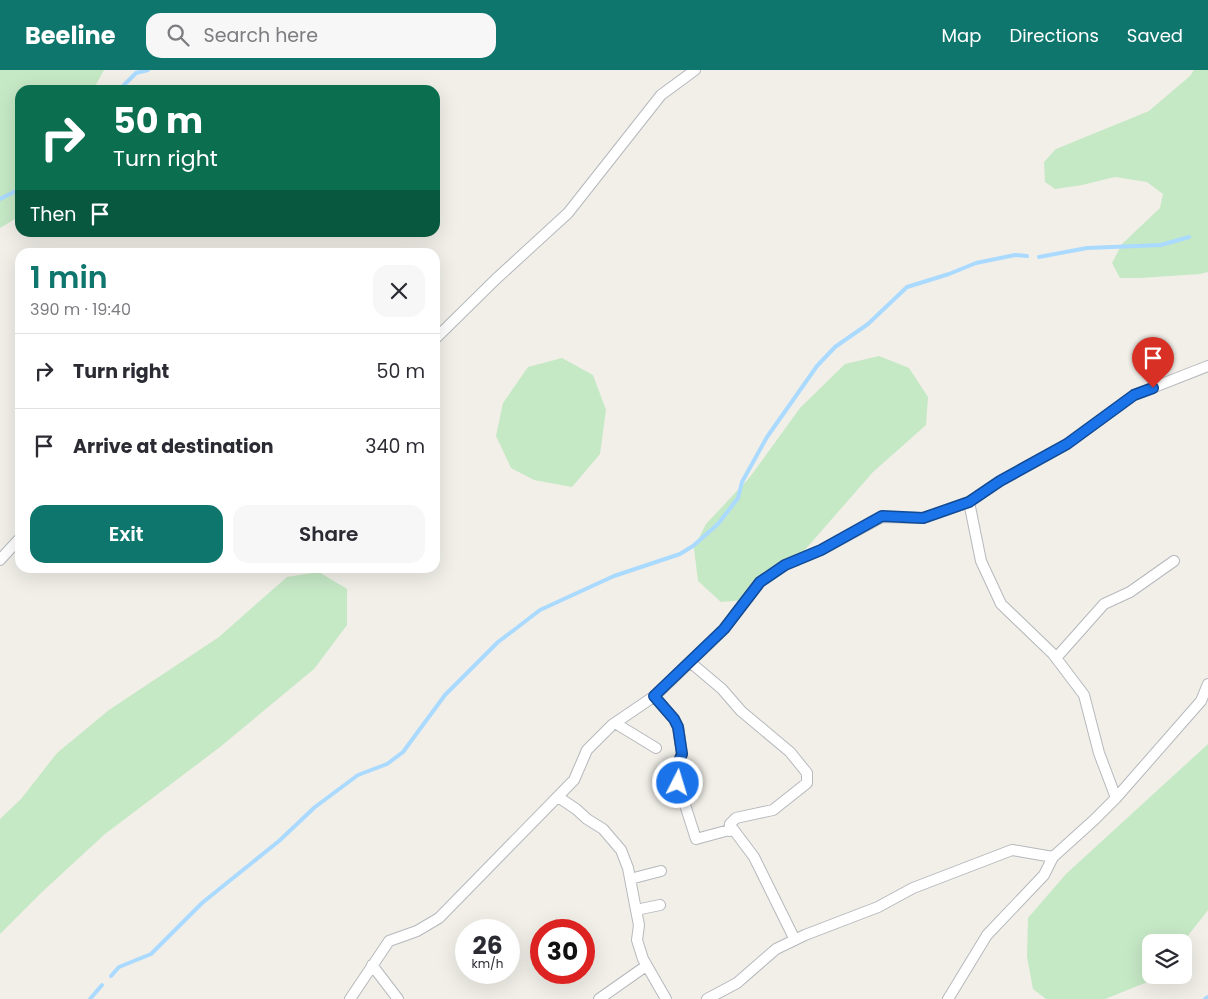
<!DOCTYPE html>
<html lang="en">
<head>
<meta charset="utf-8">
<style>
  body { margin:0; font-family:Poppins,sans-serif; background:#f7f7f7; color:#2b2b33; height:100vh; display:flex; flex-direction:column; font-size:19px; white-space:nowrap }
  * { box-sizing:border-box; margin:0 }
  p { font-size:16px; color:#7c7c81 }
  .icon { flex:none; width:28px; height:28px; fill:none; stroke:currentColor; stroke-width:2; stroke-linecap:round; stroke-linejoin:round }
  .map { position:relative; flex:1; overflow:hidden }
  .sheet { position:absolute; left:15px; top:178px; width:425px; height:325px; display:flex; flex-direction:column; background:#fff; border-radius:15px; box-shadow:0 5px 20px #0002 }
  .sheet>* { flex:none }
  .guide { position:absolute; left:15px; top:15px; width:425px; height:152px; border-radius:15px; box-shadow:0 5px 20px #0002; background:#0b6e4f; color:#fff; overflow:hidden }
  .fabs { position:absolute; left:1142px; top:864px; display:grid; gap:10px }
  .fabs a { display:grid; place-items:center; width:50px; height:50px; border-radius:10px; background:#fff; box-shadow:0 5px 20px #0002; font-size:25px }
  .speed { position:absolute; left:455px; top:849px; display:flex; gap:10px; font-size:25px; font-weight:700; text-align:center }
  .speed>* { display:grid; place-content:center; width:65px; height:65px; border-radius:50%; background:#fff; box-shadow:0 5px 20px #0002; line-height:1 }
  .speed small { font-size:12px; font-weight:400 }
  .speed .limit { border:8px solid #d22; background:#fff; color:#111 }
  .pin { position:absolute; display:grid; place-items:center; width:42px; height:42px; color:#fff; margin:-51px -21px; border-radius:50% 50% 50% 0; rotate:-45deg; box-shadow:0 0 5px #0007 }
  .pin .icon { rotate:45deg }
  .me { position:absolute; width:55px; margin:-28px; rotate:5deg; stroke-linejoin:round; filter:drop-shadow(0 0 4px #0008) }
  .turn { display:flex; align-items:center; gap:18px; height:105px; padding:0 15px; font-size:22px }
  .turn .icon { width:65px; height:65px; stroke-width:2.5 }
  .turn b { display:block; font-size:35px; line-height:42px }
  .then { display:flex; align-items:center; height:48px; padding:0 15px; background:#0003; gap:10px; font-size:19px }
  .round { display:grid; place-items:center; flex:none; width:52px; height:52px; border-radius:15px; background:#f7f7f7 }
  .summary { display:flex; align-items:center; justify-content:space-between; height:85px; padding:0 15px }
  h1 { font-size:30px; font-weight:600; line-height:38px; color:#0f766e }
  .action { display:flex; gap:10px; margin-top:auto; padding:10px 15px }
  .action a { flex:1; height:58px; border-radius:15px; background:#0f766e; color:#fff; font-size:20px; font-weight:600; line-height:58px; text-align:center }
  .action a+a { background:#f7f7f7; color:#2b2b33 }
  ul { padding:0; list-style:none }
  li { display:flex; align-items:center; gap:15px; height:75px; padding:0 15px; border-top:1px solid #e1e1e2 }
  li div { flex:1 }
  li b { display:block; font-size:19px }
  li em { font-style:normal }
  header { display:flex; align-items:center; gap:30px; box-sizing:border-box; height:70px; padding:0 25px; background:#0f766e; color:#fff }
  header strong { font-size:24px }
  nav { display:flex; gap:28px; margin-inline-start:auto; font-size:18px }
  .search { width:350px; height:45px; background:#f7f7f7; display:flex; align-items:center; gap:12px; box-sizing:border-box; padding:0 18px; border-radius:15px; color:#7c7c81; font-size:19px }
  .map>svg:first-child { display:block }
</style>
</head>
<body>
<header>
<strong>Beeline</strong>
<div class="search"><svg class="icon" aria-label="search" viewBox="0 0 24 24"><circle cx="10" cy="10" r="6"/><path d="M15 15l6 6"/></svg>Search here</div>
<nav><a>Map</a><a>Directions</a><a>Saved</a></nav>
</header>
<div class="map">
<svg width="1208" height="929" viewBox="0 0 1208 929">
  <rect width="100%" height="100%" fill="#f1efe8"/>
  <path fill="#c5e8c5" d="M0 0H104L93 20H20V146L0 158Z
    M1194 0H1208V202L1200 204 1140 208H1120L1112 193 1122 174 1160 138 1163 124 1147 112 1115 107 1082 115 1055 119 1045 112 1044 92 1056 79 1149 41 1190 6Z
    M879 286 909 298 928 327 926 355 873 402 796 490 745 530 721 532 698 511 694 478 706 454 750 407 800 338 845 294Z
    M562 288 593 305 606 340 600 384 572 417 534 410 511 398 496 366 503 333 528 297Z
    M319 502 347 519V555L314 599 220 677 105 764 42 822 0 864V749L21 729 57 683 109 640 219 567 287 507Z
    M1208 674V840L1183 872H1151V905H1161L1160 907 1105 929H1046L1033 919 1027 887 1028 848 1066 804Z"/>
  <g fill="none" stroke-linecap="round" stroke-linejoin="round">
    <path stroke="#aadaff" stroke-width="4" d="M119 20 136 3 148 0
      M0 129 20 119
      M1039 187 1087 178 1161 175 1189 167
      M111 906 119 897 151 884 202 833 279 771 315 737 358 705 387 694 403 682 445 625 498 572 514 560 540 540 614 506 680 484 693 476 718 454 738 428 742 412 767 367 817 296 835 277 868 254 907 217 949 204 976 193 1015 185 1027 186
      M90 929 102 915
      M1205 929 1208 927"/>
    <g stroke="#b5b8bc" stroke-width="12">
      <path id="street" d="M435 269 496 209 568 143 661 25 695 0
        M969 432 981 491 1001 534 1053 584 1084 625 1099 683 1116 728
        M0 490 20 468
        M1056 588 1104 534 1130 522 1174 491
        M690 592 722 619 741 641 790 682 807 703V713L773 740 736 748 730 754 729 761
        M654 626 674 649 678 657 682 684 678 693 676 700 678 713 696 769 733 759 754 787 795 870
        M615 653 656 678
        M558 727 576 739 587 749 603 759 621 780 628 798 636 840 639 855 637 870 643 889 666 929
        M630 809 661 801
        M636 840 660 835
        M372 895 398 929
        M350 929 389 871 417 861 439 848 574 710 587 680 612 655 656 625 724 559 760 512 785 495 821 480 882 447 923 448 969 432 1000 411 1067 374 1134 325 1208 296
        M599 929 646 896
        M707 929 737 913 776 879 805 865 878 837 913 818 1012 780 1053 787
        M948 929 987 865 1044 805 1053 787 1094 750 1116 728 1201 631 1208 614"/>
    </g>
    <use href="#street" stroke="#fff" stroke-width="10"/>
  </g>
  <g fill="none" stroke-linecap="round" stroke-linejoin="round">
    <g stroke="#114b97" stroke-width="12">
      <path id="route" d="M678 713 676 700 678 693 682 684 678 657 674 649 654 626 724 559 760 512 785 495 821 480 882 446 923 448 969 432 1000 411 1067 374 1134 325 1153 318"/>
    </g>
    <use href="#route" stroke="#1a73e8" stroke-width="9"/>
  </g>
</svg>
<div class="fabs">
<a><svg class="icon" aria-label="layers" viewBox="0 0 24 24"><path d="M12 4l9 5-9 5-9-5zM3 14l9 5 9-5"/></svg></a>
</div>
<div class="speed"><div>26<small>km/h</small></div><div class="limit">30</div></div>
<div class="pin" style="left:1153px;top:318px;background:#d93025"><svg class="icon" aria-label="arrive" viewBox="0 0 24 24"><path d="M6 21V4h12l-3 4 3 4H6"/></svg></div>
<svg class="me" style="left:678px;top:713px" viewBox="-20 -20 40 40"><circle r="17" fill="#1a73e8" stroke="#fff" stroke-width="3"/><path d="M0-11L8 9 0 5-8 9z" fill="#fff"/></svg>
<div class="guide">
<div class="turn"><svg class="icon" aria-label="right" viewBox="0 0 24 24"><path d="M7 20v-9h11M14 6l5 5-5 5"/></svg><div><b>50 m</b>Turn right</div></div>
<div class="then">Then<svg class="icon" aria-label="arrive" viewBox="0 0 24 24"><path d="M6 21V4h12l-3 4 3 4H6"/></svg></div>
</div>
<section class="sheet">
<div class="summary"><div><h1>1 min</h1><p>390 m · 19:40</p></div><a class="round"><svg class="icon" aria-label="close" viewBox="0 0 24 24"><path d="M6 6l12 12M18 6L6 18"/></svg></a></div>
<ul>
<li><svg class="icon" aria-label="right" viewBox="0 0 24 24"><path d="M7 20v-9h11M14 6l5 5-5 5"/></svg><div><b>Turn right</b></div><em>50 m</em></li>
<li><svg class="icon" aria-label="arrive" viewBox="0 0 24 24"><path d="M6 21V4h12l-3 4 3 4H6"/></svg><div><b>Arrive at destination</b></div><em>340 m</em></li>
</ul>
<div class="action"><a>Exit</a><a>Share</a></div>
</section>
</div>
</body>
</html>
